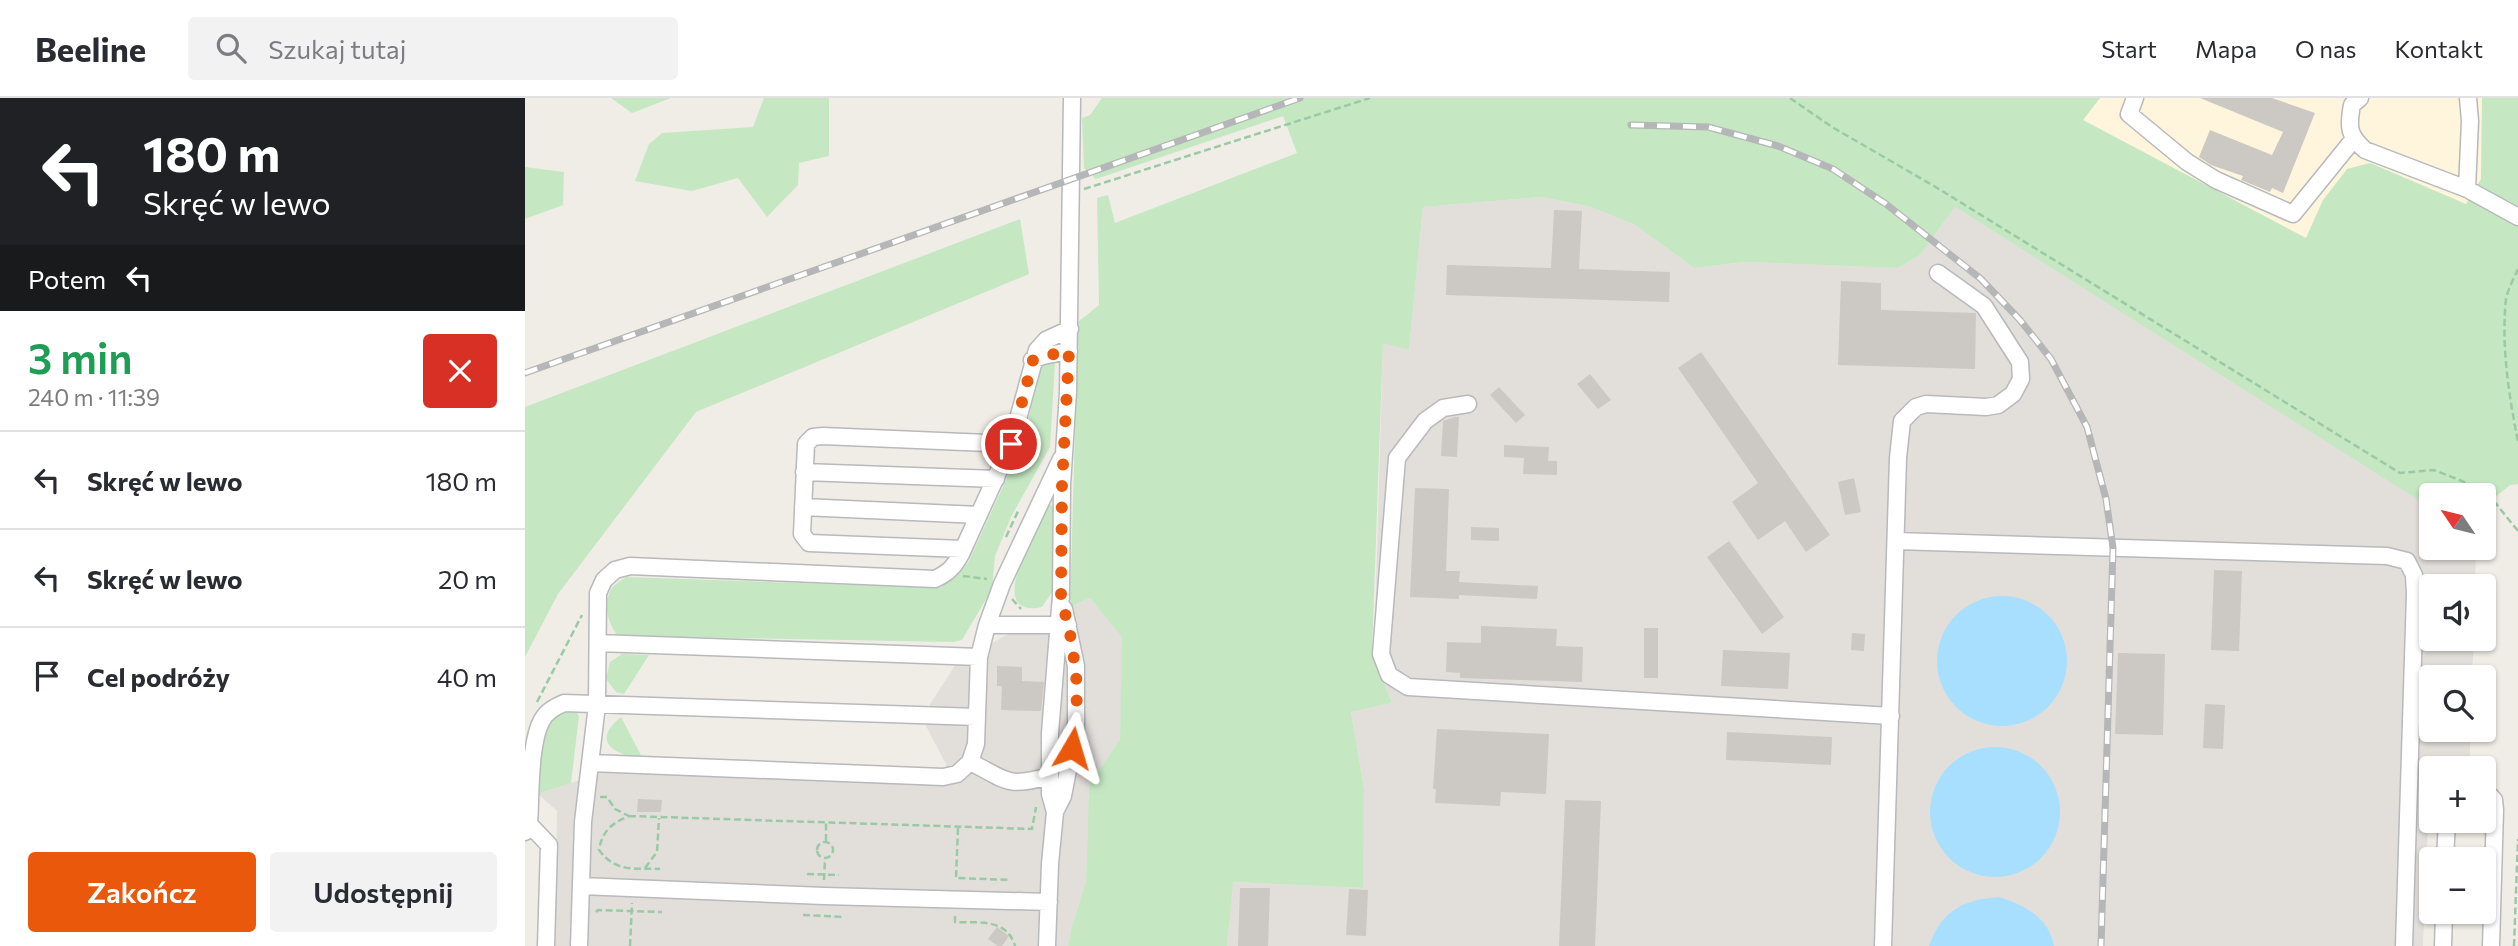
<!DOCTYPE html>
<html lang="pl">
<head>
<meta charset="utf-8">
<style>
  body { margin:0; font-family:Commissioner,sans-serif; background:#f2f2f3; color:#2b2b33; height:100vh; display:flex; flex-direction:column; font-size:26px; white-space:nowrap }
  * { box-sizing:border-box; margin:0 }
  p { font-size:23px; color:#7c7c81 }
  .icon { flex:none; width:38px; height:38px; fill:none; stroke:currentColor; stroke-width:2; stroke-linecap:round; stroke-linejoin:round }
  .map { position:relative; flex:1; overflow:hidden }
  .sheet { display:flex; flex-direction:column; background:#fff; width:525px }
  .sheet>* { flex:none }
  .top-card { background:#202124; color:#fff; overflow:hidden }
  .needle { width:46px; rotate:305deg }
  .tools { position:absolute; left:1894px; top:385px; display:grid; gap:14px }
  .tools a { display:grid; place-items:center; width:77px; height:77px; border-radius:7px; background:#fff; box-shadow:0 2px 5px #0004; font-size:35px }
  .pin { position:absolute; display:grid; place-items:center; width:60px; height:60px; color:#fff; margin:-30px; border:4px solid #fff; border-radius:50%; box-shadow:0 2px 7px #0007 }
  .me { position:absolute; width:77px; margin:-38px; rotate:7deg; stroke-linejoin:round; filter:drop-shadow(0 0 5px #0008) }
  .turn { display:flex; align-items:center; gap:24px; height:147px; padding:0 28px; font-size:32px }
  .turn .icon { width:91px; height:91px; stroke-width:2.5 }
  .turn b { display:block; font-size:49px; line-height:60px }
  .then { display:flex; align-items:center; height:66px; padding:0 28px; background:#0003; gap:14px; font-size:26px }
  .round { display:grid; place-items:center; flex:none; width:74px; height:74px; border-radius:7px; background:#f2f2f3 }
  .summary { display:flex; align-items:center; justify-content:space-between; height:119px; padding:0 28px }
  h1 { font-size:42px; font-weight:600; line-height:52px; color:#1e9e55 }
  .primary-button { display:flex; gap:14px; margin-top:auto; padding:14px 28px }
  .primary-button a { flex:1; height:80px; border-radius:7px; background:#ea580c; color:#fff; font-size:28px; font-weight:600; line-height:80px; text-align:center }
  .primary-button a+a { background:#f2f2f3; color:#2b2b33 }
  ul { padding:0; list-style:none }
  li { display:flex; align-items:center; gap:21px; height:98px; padding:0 28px; border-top:2px solid #e1e1e2 }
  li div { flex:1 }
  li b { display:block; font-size:26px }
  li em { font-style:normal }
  header { display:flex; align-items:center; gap:42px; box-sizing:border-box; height:98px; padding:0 35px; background:#fff; border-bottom:2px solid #e1e1e2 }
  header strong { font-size:33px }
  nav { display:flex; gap:38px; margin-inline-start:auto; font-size:24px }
  .search { width:490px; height:63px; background:#f2f2f3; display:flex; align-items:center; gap:18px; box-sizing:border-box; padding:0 24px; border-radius:7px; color:#7c7c81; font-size:26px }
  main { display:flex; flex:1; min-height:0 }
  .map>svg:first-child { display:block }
</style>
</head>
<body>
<header>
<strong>Beeline</strong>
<div class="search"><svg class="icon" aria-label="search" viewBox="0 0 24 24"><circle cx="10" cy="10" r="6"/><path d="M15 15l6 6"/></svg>Szukaj tutaj</div>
<nav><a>Start</a><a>Mapa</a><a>O nas</a><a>Kontakt</a></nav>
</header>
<main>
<section class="sheet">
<div class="top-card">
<div class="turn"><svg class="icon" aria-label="left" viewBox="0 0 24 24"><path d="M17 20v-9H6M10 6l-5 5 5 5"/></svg><div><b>180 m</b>Skręć w lewo</div></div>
<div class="then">Potem<svg class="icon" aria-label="left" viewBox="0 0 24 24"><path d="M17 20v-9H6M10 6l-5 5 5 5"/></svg></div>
</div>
<div class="summary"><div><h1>3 min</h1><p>240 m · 11:39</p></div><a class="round" style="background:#d93025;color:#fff"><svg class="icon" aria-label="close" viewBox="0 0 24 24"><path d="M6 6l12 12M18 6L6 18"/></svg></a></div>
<ul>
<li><svg class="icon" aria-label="left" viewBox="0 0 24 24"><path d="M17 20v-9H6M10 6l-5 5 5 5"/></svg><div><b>Skręć w lewo</b></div><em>180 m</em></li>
<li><svg class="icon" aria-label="left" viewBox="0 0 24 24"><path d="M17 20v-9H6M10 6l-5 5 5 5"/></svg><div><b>Skręć w lewo</b></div><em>20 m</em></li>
<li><svg class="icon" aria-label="arrive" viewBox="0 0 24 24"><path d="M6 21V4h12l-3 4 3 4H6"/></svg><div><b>Cel podróży</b></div><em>40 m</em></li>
</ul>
<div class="primary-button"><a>Zakończ</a><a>Udostępnij</a></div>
</section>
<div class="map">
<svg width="1993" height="848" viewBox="0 0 1993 848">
  <rect width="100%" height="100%" fill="#f0ede6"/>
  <path fill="#fff5dd" d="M1575 0H1957L1956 81 1941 106 1846 65 1798 102 1781 140 1558 22Z"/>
  <path fill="#e2dfdb" d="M1017 99 1066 109 1110 127 1169 170 1220 164 1373 170 1395 157 1430 109 1906 409V450H1951L1950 488H1906V541H1949L1947 579H1906V632H1946L1944 670 1905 671 1898 848H702L707 784 837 790 839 690 826 614 867 605 849 559 858 244 884 252 898 109Z
    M565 500 598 539 595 641 564 687 561 785 546 831 543 848H30L32 713 13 696 118 661 419 670 422 668 401 628 405 606 431 566 483 536Z"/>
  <path fill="#c5e8c3" d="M86 0H146L107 15Z
    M239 0H304V58L274 65 273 87 242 119 213 80 167 93 110 83 124 46 137 35 228 29Z
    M577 0H1575L1558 22 1781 140 1798 102 1822 71 1845 65 1941 106 1956 81 1957 0H1993V386L1985 387 1958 409V397H1906V409L1903 408 1430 109 1395 157 1373 170 1220 164 1169 170 1110 127 1066 109 1017 99 898 109 884 252 858 245 847 554 867 605 826 614 839 690 838 790 708 784 702 848H543L546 831 561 784 564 687 595 641 597 539 565 500 545 509 553 224 574 207 572 100 583 97 590 125 772 55 758 18 571 81 559 70 557 20 565 17Z
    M0 69 39 74 38 107 0 121Z
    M495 121 504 176 171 314 33 496 0 559V309Z
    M520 265H530L525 349 486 419 470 458 467 491 437 542 428 544 93 538C83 526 77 505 87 490 90 486 97 482 101 479L415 490 443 465 480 384 502 331 512 274Z
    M524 406 528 408 527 494 517 509C456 522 514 426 524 406Z
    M97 556 124 557 99 596 91 594 81 581 85 564Z
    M34 614 52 615 54 618 46 685 13 696C14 679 15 635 25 621 27 618 31 617 34 614Z
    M96 619 118 661C90 657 65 644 96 619Z"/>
  <path fill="#a8dfff" d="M1412 563a65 65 0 1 1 130 0a65 65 0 1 1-130 0Z
    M1405 714a65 65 0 1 1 130 0a65 65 0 1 1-130 0Z
    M1474 799C1499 807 1524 819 1529 848H1404C1417 812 1438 802 1474 799Z"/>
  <path fill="#ccc8c3" d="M1675 0H1747L1790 15 1758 95 1747 90 1745 94 1716 82 1718 78 1686 67 1674 59 1685 32 1747 57 1758 34Z
    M1029 112 1057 113 1054 171 1145 174 1144 204 921 197 922 167 1026 170Z
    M1316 183 1356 185V212L1451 215 1450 271 1313 267Z
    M1176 254 1305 437 1281 454 1260 423 1233 442 1207 404 1233 385 1153 270Z
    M1065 276 1086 302 1073 311 1052 286Z
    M974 289 1000 317 991 325 965 297Z
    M930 319H934L932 359 916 358 918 323Z
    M979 347 1024 349 1023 363H1032V377L998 376 999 360 979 359Z
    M1329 380 1336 414 1320 417 1313 384Z
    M890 390 924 391 921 473H935L934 484 1013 488 1012 501 934 497V501L885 499Z
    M946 429 974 430V443L946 442Z
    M1204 443 1259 519 1237 536 1182 459Z
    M1689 472 1717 473 1714 553 1686 552Z
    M956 528 1032 531 1031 548 1058 549 1057 584 935 580V575L921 574 922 544 956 545Z
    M1119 530H1133V580H1119Z
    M1327 535 1340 536 1339 553 1326 552Z
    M1198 552 1265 555 1263 591 1196 588Z
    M1593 555 1640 556 1638 637 1590 636Z
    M472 568 497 569V583L519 584 516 613 476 612 477 588H472Z
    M1680 606 1700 607 1698 651 1678 650Z
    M912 631 1024 636 1021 696 976 694 975 708 910 705 911 691H908Z
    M1202 634 1307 639 1306 667 1201 662Z
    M113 701 137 702 136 714H112Z
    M1040 702 1076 703 1070 848H1034Z
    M715 790H745L743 848H713Z
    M824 791 843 792 841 838 821 837Z
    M472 829 484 838 477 848H473L463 841Z"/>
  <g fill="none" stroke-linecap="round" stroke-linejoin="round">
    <g stroke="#b7b9bd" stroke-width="19">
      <path id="minor" d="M1610 0 1604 16 1662 64 1691 82 1768 116 1828 42
        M1835 0 1827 7C1823 29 1823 37 1840 52L1942 91 1993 119
        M1942 91 1945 23 1943 0
        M507 262 518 258 544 253
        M943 306 918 310 900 323 872 360 856 556 864 577 883 589 1366 618
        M279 374 471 381
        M278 409 454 417
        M1371 443 1862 458 1882 463 1889 477 1890 496 1879 848
        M438 451 284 445 277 436 281 346 288 339 298 338 486 346
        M462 527H543
        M73 545 454 559
        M445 664C484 683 480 690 525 678
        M66 665 418 679 432 676 445 664 451 646 454 559 462 527 477 486 536 361
        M1958 690 1969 702 1970 712 1966 848
        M530 714 525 696V635L536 498 537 387 543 294 547 0
        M4 726 24 747 21 848
        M0 734 4 726C6 699 4 645 17 622 22 613 30 609 39 605L452 619
        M1920 761 1922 723
        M56 788 299 798 524 804
        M54 848 58 724 72 607 73 495 79 482 90 472 105 468 410 481C423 475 429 469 436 456L486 346 512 252 521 242 545 231
        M522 848 525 766 530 714 538 698 551 631V568L539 511
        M1358 848 1373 360 1377 323 1391 309 1401 306 1461 309 1473 307 1488 296 1496 281 1495 264 1459 208 1413 175
        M1918 848 1919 814"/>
    </g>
    <path stroke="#9bc9a6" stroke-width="2.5" stroke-dasharray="7 3.5" stroke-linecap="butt" d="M1265 0 1307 29 1409 88 1875 375 1909 372 1960 392 1993 433
      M559 91 845 0
      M1993 171C1989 180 1983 191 1981 201 1976 248 1984 298 1993 344
      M481 439 494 411
      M438 478 462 481
      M487 501 496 511
      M12 604 57 517
      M75 699H82L90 711 104 718C87 725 77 733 74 752 91 775 110 770 135 771
      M104 718 507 731 511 709
      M433 730 431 780 486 782
      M301 743V725
      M292 752a8 8 0 1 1 16 0a8 8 0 1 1-16 0Z
      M120 770 132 754 134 720
      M282 776 314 777
      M299 782 300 761
      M71 814 73 812 137 814
      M278 817 319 819
      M430 818V824C454 825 482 820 490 848
      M105 848 107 805
      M1989 848 1993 741"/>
    <use href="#minor" stroke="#fff" stroke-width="16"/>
    <g stroke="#b5b6b7" stroke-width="7">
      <path id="rail" d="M1106 27 1183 29 1253 48 1308 71 1361 106 1456 181 1495 222 1526 261 1562 329 1581 401 1588 450 1576 848
        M0 275 775 0"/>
    </g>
    <use href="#rail" stroke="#fff" stroke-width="4.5" stroke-dasharray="13" stroke-linecap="butt"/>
  </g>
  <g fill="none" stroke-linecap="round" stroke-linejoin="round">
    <path stroke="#ea580c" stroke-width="12" stroke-dasharray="0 21.6" d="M486 346 508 262 519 258 544 253 537 387 536 498 547 545 552 587 551 631 547 650"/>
  </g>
</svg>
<div class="tools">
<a><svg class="needle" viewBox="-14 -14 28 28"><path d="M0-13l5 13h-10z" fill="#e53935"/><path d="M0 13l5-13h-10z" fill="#7c7c81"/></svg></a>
<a><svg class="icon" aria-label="sound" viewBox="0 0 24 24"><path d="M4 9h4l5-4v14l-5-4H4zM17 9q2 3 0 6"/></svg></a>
<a><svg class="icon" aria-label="search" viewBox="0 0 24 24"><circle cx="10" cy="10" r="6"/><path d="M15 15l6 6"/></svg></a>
<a>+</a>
<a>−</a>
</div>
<div class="pin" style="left:486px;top:346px;background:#d93025"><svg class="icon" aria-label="arrive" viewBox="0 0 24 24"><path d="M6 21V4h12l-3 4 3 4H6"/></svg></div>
<svg class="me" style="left:547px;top:650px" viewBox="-20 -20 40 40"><path d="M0-17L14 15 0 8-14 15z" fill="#ea580c" stroke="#fff" stroke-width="4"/></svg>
</div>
</main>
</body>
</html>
